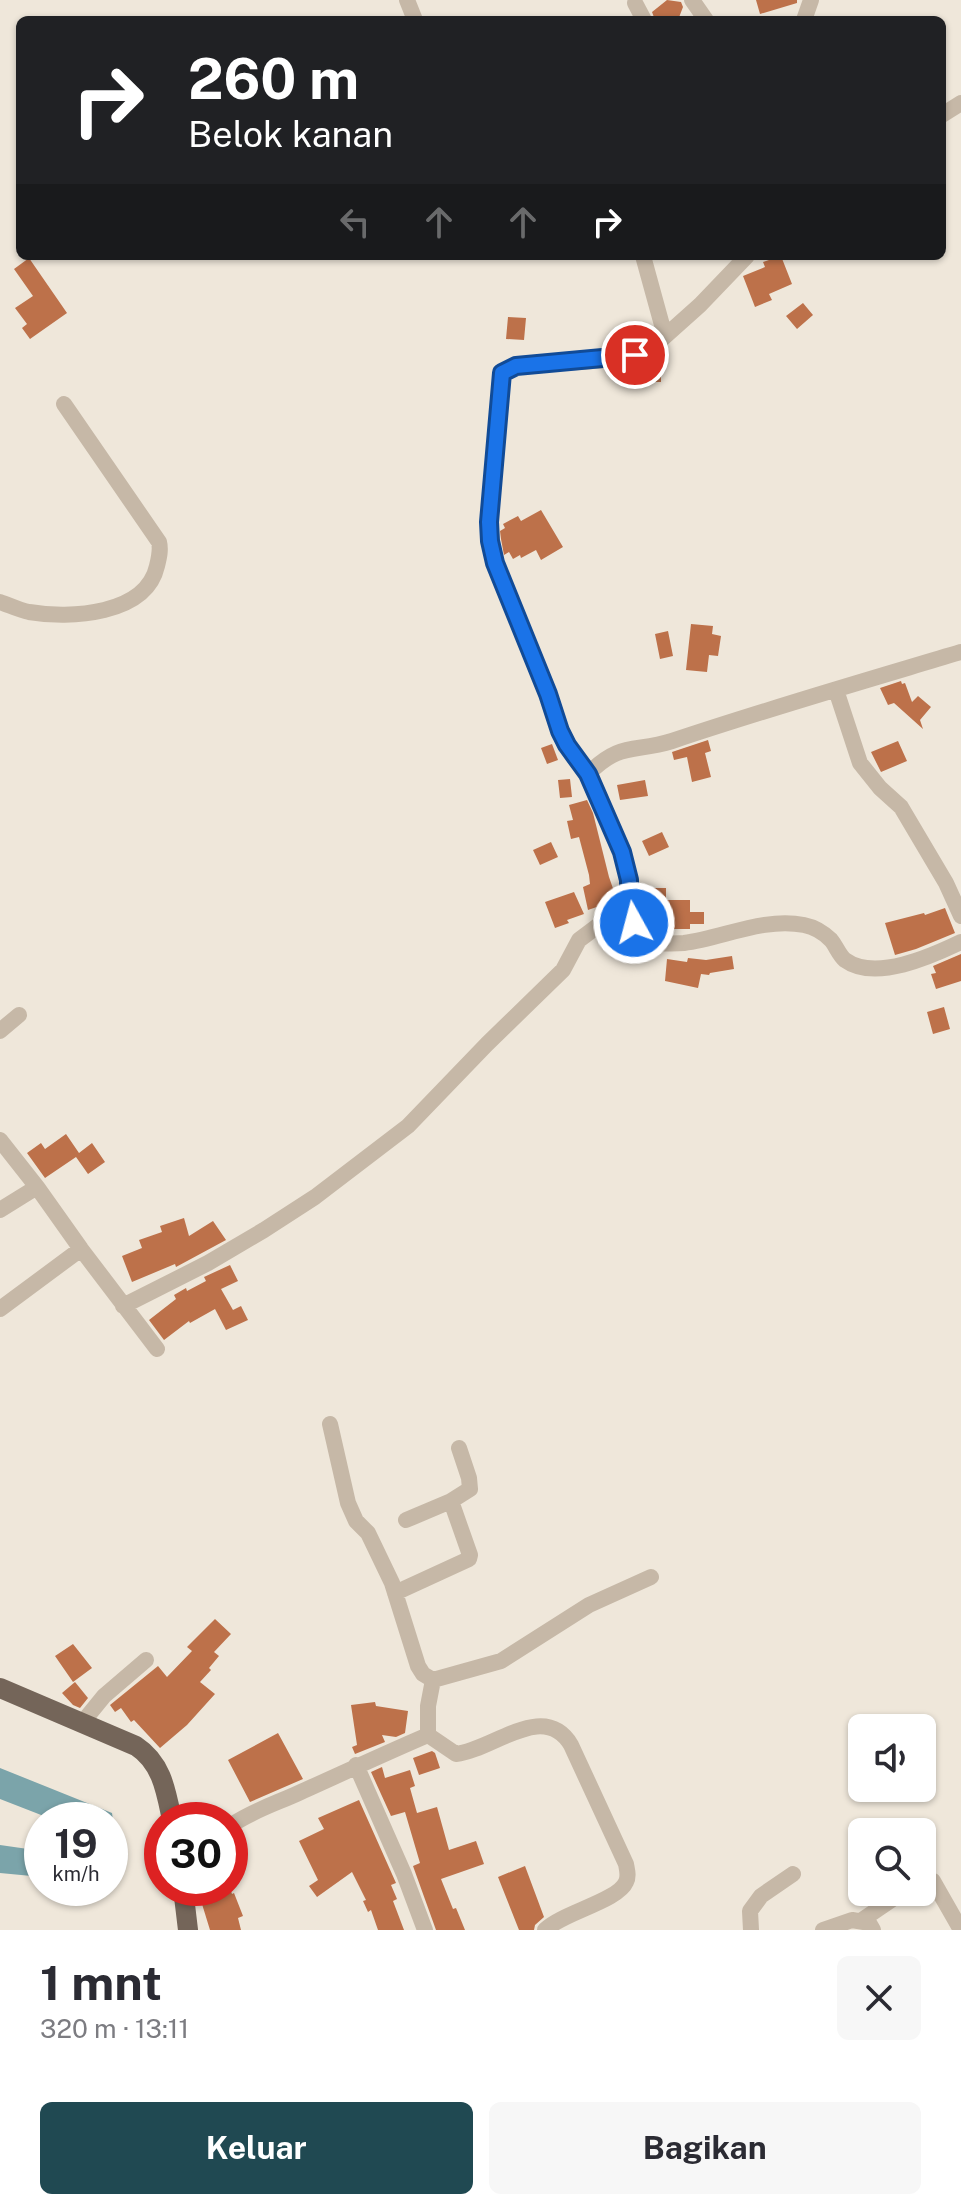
<!DOCTYPE html>
<html lang="id">
<head>
<meta charset="utf-8">
<style>
  body { margin:0; font-family:"Public Sans",sans-serif; background:#f7f7f7; color:#2b2b33; height:100vh; display:flex; flex-direction:column; font-size:30px; white-space:nowrap }
  * { box-sizing:border-box; margin:0 }
  p { font-size:26px; color:#7c7c81 }
  .icon { flex:none; width:44px; height:44px; fill:none; stroke:currentColor; stroke-width:2; stroke-linecap:round; stroke-linejoin:round }
  .map { position:relative; height:1930px; overflow:hidden }
  .sheet { display:flex; flex-direction:column; background:#fff; flex:1 }
  .sheet>* { flex:none }
  .banner { position:absolute; left:16px; top:16px; width:930px; height:244px; border-radius:12px; box-shadow:0 2px 6px #0004; background:#202124; color:#fff; overflow:hidden }
  .buttons { position:absolute; left:848px; top:1714px; display:grid; gap:16px }
  .buttons a { display:grid; place-items:center; width:88px; height:88px; border-radius:12px; background:#fff; box-shadow:0 2px 6px #0004; font-size:40px }
  .speed { position:absolute; left:24px; top:1802px; display:flex; gap:16px; font-size:40px; font-weight:700; text-align:center }
  .speed>* { display:grid; place-content:center; width:104px; height:104px; border-radius:50%; background:#fff; box-shadow:0 2px 6px #0004; line-height:1 }
  .speed small { font-size:20px; font-weight:400 }
  .speed .limit { border:12px solid #d22; background:#fff; color:#111 }
  .pin { position:absolute; display:grid; place-items:center; width:68px; height:68px; color:#fff; margin:-34px; border:4px solid #fff; border-radius:50%; box-shadow:0 2px 8px #0007 }
  .me { position:absolute; width:88px; margin:-44px; rotate:353deg; stroke-linejoin:round; filter:drop-shadow(0 0 6px #0008) }
  .turn { display:flex; align-items:center; gap:28px; height:168px; padding:0 40px; font-size:36px }
  .turn .icon { width:104px; height:104px; stroke-width:2.5 }
  .turn b { display:block; font-size:56px; line-height:68px }
  .lanes { display:flex; align-items:center; height:76px; padding:0 40px; background:#0003; justify-content:center; gap:40px; direction:ltr }
  .lanes .off { opacity:.35 }
  .round { display:grid; place-items:center; flex:none; width:84px; height:84px; border-radius:12px; background:#f7f7f7 }
  .headline { display:flex; align-items:center; justify-content:space-between; height:136px; padding:0 40px }
  h1 { font-size:48px; font-weight:700; line-height:60px }
  .button { display:flex; gap:16px; margin-top:auto; padding:16px 40px }
  .button a { flex:1; height:92px; border-radius:12px; background:#204952; color:#fff; font-size:32px; font-weight:700; line-height:92px; text-align:center }
  .button a+a { background:#f7f7f7; color:#2b2b33 }
  .map>svg:first-child { display:block }
</style>
</head>
<body>
<div class="map">
<svg width="961" height="1930" viewBox="0 0 961 1930">
  <rect width="100%" height="100%" fill="#efe7da"/>
  <path fill="#7ba4aa" d="M0 1768 112 1813 113 1820 110 1863V1820H54L0 1799Z
    M0 1845 42 1851V1877L0 1873Z"/>
  <path fill="#bd714a" d="M667 0 681 2 683 7 678 20H655L652 12Z
    M756 0H797V3L760 14Z
    M781 256 792 284 769 294 772 300 755 307 743 276 765 267 763 262Z
    M29 258 67 313 30 339 22 328 27 324 15 308 33 296 14 269Z
    M803 303 813 315 797 329 786 316Z
    M508 317 526 318 524 340 506 339Z
    M642 363 661 364V382H625V368Z
    M541 510 563 547 541 560 536 550 521 558 520 555 513 559 509 552 504 555 501 539 500 531 505 528 503 524 518 516 521 521Z
    M691 624 713 626 712 634 721 636 718 656 709 655 707 672 686 670Z
    M668 631 673 656 660 659 655 634Z
    M901 681 902 684 905 683 912 702 918 696 931 707 920 720 923 729 894 703 888 705 880 688Z
    M708 740 711 751 705 753 711 777 692 782 687 757 674 760 672 752Z
    M898 741 907 761 881 772 871 752Z
    M552 744 558 760 547 764 541 748Z
    M570 779 572 797 560 798 558 780Z
    M645 780 648 796 620 800 617 785Z
    M587 800 593 813 609 877 617 900 588 910 583 887 590 884 589 875 579 837 571 839 567 821 573 820 569 805Z
    M662 832 669 847 649 856 642 841Z
    M551 842 558 857 540 865 533 850Z
    M651 888H666V900H690V912H704V924H690V929H669V919H651Z
    M574 892 584 914 567 920 569 923 555 928 545 902Z
    M945 908 955 933 916 949 895 955 885 923 924 913 925 915Z
    M961 954V981L936 989 931 974 936 973 933 966Z
    M732 956 734 969 710 973 709 975 701 974 698 988 665 981 667 959 687 962 688 958 706 960Z
    M944 1007 950 1029 933 1034 927 1012Z
    M66 1134 79 1153 92 1143 105 1162 88 1174 76 1157 45 1178 27 1153 41 1143 45 1149Z
    M184 1218 189 1236 213 1221 226 1240 176 1267 175 1264 132 1282 122 1256 142 1248 139 1240 162 1232 160 1226Z
    M230 1265 238 1281 221 1289 233 1310 241 1306 248 1320 226 1330 215 1309 190 1323 189 1321 164 1340 149 1320 176 1299 174 1295 186 1288 187 1291 206 1281 204 1277Z
    M215 1619 231 1634 214 1652 219 1656 209 1668 211 1670 200 1682 215 1694 187 1725 160 1748 134 1720 131 1722 121 1708 115 1712 110 1705 158 1666 167 1677 192 1651 187 1647Z
    M73 1644 92 1668 73 1682 55 1656Z
    M75 1682 88 1698 80 1708 73 1705 62 1693Z
    M375 1702 376 1706 408 1711 405 1733 396 1737 382 1735 385 1742 355 1754 352 1747 357 1745 351 1705Z
    M278 1733 303 1779 250 1802 228 1760Z
    M432 1751 435 1753 440 1768 419 1775 413 1758Z
    M382 1767 385 1778 410 1770 415 1786 410 1788 417 1813 437 1807 449 1850 476 1841 484 1864 441 1879 453 1909 456 1908 465 1930H436L413 1866 420 1863 405 1812 391 1816 371 1772Z
    M359 1800 396 1883 391 1885 397 1899 393 1901 404 1930H378L371 1910 368 1912 363 1901 366 1900 352 1872 317 1897 309 1886 318 1880 299 1841 324 1829 318 1818Z
    M525 1866 544 1917 535 1925 534 1930H519L498 1877Z
    M207 1888H230L232 1894 234 1893 243 1916 238 1918 241 1930H210L202 1904 212 1901Z"/>
  <g fill="none" stroke-linecap="round" stroke-linejoin="round">
    <path stroke="#c6b8a7" stroke-width="16" d="M407 0 415 20
      M692 0 706 20
      M635 3 644 20
      M804 20 811 0
      M942 115 961 103
      M643 256 665 336
      M747 256 700 305 653 347C624 363 578 361 546 364 531 365 515 363 502 373L489 522 490 541 495 563 548 694 560 731 567 745 588 774 622 852 629 880V908L639 934 647 943C659 943 672 944 684 943 723 938 764 917 804 925 814 927 824 933 831 940 836 946 839 955 845 960 875 982 932 956 961 942
      M0 602C9 605 19 610 29 612 70 619 146 615 157 566 159 558 161 550 159 542L64 404
      M836 690 860 763 880 788 901 807 946 883 961 916
      M588 774C621 741 634 753 672 741 767 709 864 681 961 652
      M0 1031 19 1015
      M0 1140 37 1187 81 1249 157 1349
      M0 1210 37 1187
      M123 1306 208 1263 264 1230 315 1197 408 1126 487 1044 563 970 579 940 599 925 629 908
      M0 1309 81 1249
      M330 1424 348 1503 356 1521 368 1533 392 1583 418 1666 423 1674 433 1680
      M406 1520 451 1501
      M395 1593 469 1559 470 1555 451 1501 470 1489 469 1478 459 1448
      M82 1723 104 1696 146 1660
      M428 1735 456 1754C493 1750 544 1700 571 1745L626 1864C627 1870 629 1876 626 1882 618 1901 562 1913 545 1930
      M356 1765 404 1874 425 1930
      M230 1826C253 1810 278 1803 303 1791 345 1772 386 1753 428 1735V1706L433 1680 501 1661 589 1605 651 1577
      M922 1882 933 1881 961 1930
      M862 1920 903 1892
      M751 1930 750 1911 761 1896 793 1874
      M823 1930 852 1920 869 1923 873 1930"/>
    <path stroke="#746559" stroke-width="20" d="M0 1688 136 1746C162 1763 166 1791 172 1820
      M183 1888 188 1930"/>
  </g>
  <g fill="none" stroke-linecap="round" stroke-linejoin="round">
    <g stroke="#114b97" stroke-width="20">
      <path id="route" d="M634 923 629 908V880L622 852 588 774 567 745 560 731 548 694 495 563 490 541 489 522 502 373 516 366 635 355"/>
    </g>
    <use href="#route" stroke="#1a73e8" stroke-width="14"/>
  </g>
</svg>
<div class="buttons">
<a><svg class="icon" aria-label="sound" viewBox="0 0 24 24"><path d="M4 9h4l5-4v14l-5-4H4zM17 9q2 3 0 6"/></svg></a>
<a><svg class="icon" aria-label="search" viewBox="0 0 24 24"><circle cx="10" cy="10" r="6"/><path d="M15 15l6 6"/></svg></a>
</div>
<div class="speed"><div>19<small>km/h</small></div><div class="limit">30</div></div>
<div class="pin" style="left:635px;top:355px;background:#d93025"><svg class="icon" aria-label="arrive" viewBox="0 0 24 24"><path d="M6 21V4h12l-3 4 3 4H6"/></svg></div>
<svg class="me" style="left:634px;top:923px" viewBox="-20 -20 40 40"><circle r="17" fill="#1a73e8" stroke="#fff" stroke-width="3"/><path d="M0-11L8 9 0 5-8 9z" fill="#fff"/></svg>
<div class="banner">
<div class="turn"><svg class="icon" aria-label="right" viewBox="0 0 24 24"><path d="M7 20v-9h11M14 6l5 5-5 5"/></svg><div><b>260 m</b>Belok kanan</div></div>
<div class="lanes"><svg class="icon off" aria-label="left" viewBox="0 0 24 24"><path d="M17 20v-9H6M10 6l-5 5 5 5"/></svg><svg class="icon off" aria-label="ahead" viewBox="0 0 24 24"><path d="M12 20V5M6 11l6-6 6 6"/></svg><svg class="icon off" aria-label="ahead" viewBox="0 0 24 24"><path d="M12 20V5M6 11l6-6 6 6"/></svg><svg class="icon" aria-label="right" viewBox="0 0 24 24"><path d="M7 20v-9h11M14 6l5 5-5 5"/></svg></div>
</div>
</div>
<section class="sheet">
<div class="headline"><div><h1>1 mnt</h1><p>320 m · 13:11</p></div><a class="round"><svg class="icon" aria-label="close" viewBox="0 0 24 24"><path d="M6 6l12 12M18 6L6 18"/></svg></a></div>
<div class="button"><a>Keluar</a><a>Bagikan</a></div>
</section>
</body>
</html>
